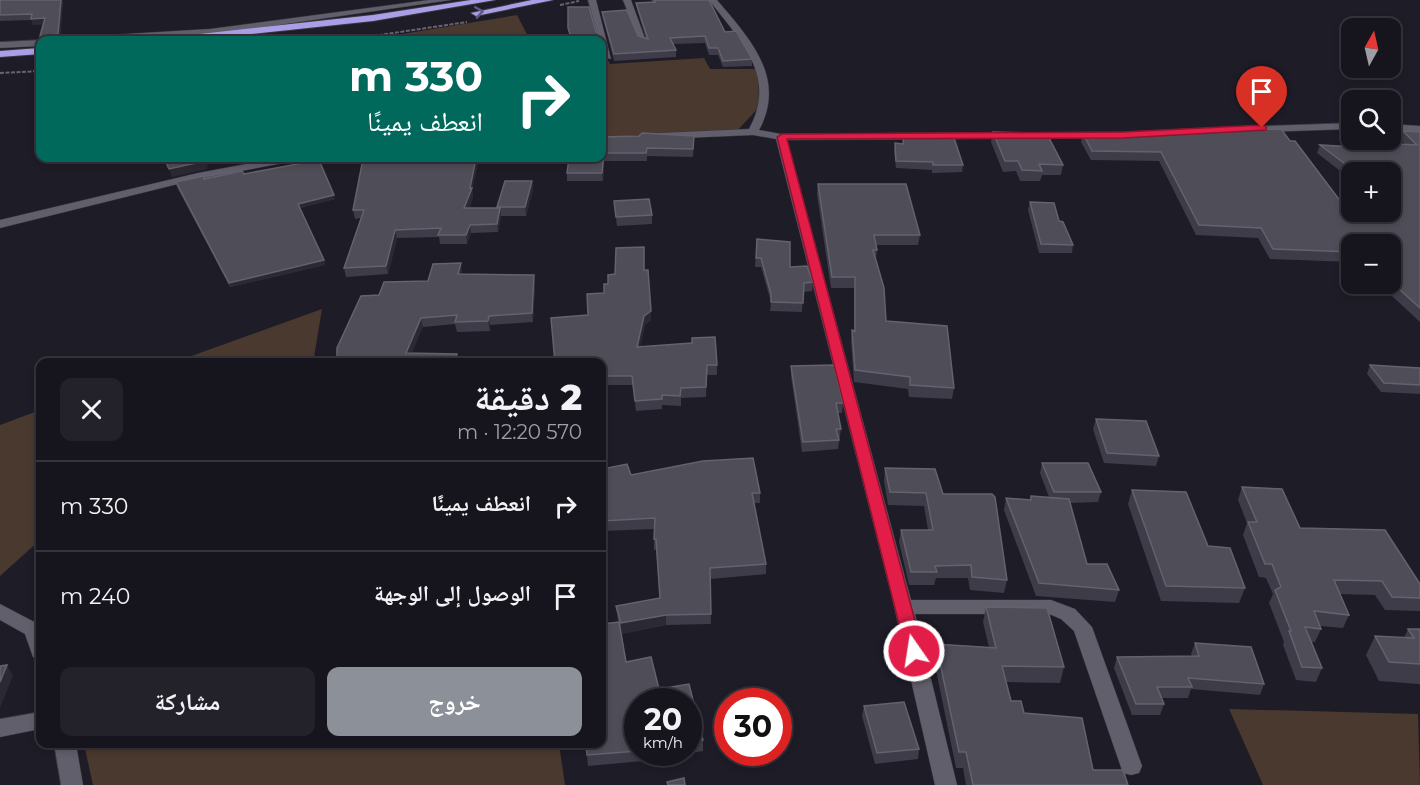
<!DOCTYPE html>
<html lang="ar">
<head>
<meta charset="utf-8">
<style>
  body { margin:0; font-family:Montserrat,"Noto Naskh Arabic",sans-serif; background:#23222a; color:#f1f3f6; direction:rtl; height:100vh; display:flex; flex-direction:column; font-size:22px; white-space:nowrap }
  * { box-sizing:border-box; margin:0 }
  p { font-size:20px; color:#9e9fa4 }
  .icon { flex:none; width:33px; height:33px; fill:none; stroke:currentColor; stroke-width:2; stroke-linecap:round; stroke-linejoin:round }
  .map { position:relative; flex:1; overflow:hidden; direction:ltr }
  .drawer { position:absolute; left:36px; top:358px; width:570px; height:390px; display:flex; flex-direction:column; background:#16151d; border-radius:12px; box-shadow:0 3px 9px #0003,0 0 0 2px #35343b; direction:rtl }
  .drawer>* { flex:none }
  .guide { position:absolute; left:36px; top:36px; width:570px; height:126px; border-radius:12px; box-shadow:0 3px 9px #0003,0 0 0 2px #35343b; direction:rtl; background:#00695c; color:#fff; overflow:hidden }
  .needle { width:39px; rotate:8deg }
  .controls { position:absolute; left:1341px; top:18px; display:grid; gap:12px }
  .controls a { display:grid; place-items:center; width:60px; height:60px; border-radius:12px; background:#16151d; box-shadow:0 3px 9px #0003,0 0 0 2px #35343b; font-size:30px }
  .speed { position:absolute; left:624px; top:688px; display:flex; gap:12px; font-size:30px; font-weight:700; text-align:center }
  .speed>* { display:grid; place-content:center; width:78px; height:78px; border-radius:50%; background:#16151d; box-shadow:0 3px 9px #0003,0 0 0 2px #35343b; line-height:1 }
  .speed small { font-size:15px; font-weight:400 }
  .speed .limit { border:9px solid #d22; background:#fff; color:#111 }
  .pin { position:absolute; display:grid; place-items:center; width:51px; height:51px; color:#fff; margin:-62px -26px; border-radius:50% 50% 50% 0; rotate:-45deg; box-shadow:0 0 6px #0007 }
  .pin .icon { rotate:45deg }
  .me { position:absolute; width:66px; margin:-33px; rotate:347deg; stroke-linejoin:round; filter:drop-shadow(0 0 4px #0008) }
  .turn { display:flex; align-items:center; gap:21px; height:126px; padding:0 24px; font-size:27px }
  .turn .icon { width:78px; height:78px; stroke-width:2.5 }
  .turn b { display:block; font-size:42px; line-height:51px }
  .round { display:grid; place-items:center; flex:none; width:63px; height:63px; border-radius:12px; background:#23222a }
  .headline { display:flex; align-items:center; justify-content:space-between; height:102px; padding:0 24px }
  h1 { font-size:36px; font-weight:800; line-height:45px }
  .primary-button { display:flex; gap:12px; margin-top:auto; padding:12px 24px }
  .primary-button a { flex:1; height:69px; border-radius:12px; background:#8c9099; color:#fff; font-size:24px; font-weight:800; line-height:69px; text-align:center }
  .primary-button a+a { background:#23222a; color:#f1f3f6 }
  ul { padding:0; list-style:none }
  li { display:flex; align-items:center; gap:18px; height:90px; padding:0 24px; border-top:2px solid #35343b }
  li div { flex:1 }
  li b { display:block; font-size:22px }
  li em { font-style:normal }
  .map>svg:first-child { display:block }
</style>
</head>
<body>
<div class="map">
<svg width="1420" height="785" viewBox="0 0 1420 785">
  <rect width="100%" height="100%" fill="#1e1c27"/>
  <path fill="#4a392e" d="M517 15 530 40H366Z
    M704 58 710 69H757L760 106 737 131 602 137V60H608L610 64Z
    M322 309 313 363H172Z
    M40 410V540L0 576V425Z
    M1229 709 1418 714 1420 785H1263Z
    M84 744H559L565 785H93Z"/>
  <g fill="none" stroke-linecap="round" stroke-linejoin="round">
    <g stroke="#393840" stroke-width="1">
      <path id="minor" d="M429 0H451L210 35 110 40H71L75 37 210 29Z
        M588 0H596L611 59 604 57 602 40H599Z
        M623 0H631L647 44 640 42Z
        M709 0H717C750 39 787 78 759 130L781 134 1123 132 1184 129 1189 132 1184 135 1123 138 787 140 911 600H1051L1075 609 1092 627 1142 766 1139 773 1131 775 1123 773 1074 631 1061 619 1049 614H915L957 785H935L892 597 776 139 753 135 661 139 656 136 661 133 749 129C778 76 740 40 709 0Z
        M40 40V46L0 48V42Z
        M1352 123V129L1208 134 1203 131 1208 128Z
        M1390 124 1420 126V132L1390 130Z
        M279 158H299L294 161 198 179 0 228V220L198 173Z
        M0 604 40 625V659L33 657 25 634 0 620Z
        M40 712V729L0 737V719Z
        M54 744H76L83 785H61Z"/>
    </g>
    <g stroke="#393840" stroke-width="2">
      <path id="highway" d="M471 0H495L373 21 196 40H168L173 37 373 15Z
        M532 0H553L476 16 471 13Z
        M40 48V54L0 57V51Z"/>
    </g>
    <path stroke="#66646e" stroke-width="2" stroke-dasharray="4 1.5" stroke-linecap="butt" d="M560 5 579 1
      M346 40 467 22
      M0 73 40 71"/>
    <use href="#minor" fill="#615f6c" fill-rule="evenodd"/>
    <use href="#highway" fill="#ac9ee6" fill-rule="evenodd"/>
  </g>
  <path fill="#3e3c48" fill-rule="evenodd" d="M0 0H63L60 40H42L40 36 44 24 33 25 32 20 0 21Z
    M651 0H709L725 32 752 59V66L723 67 718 55H709L705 43 673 44 676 50V57L614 61 603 18 602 12 638 36 646 39 637 9 636 3 652 2Z
    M568 28 596 32 601 40H570Z
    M1164 131 1290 141 1341 202 1390 212V172H1352V180L1317 153 1320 145 1379 148 1381 143 1405 144 1400 140 1403 131 1420 132V322L1379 284H1390V244H1352V262L1270 259 1258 238 1196 235 1159 161 1091 160 1081 142 1083 133 1141 134V132L1163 133Z
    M993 132 1032 136 1063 165 1061 175H1042L1040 181H1020L1016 171 1003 172 991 142Z
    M694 136 693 157 647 156V161H604L603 181H567V173L602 137Z
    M895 143 963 165 962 172 932 173V170L896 168 894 151Z
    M361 158H479L472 189 473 197 469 208H497L532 181 533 189 526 216H501L498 232 471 233 467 244H440L439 237 397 238 388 274 346 277 344 268 361 218 355 219 353 210 362 166 361 159Z
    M244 174 335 199 300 208 324 260 325 265 230 287 177 187 176 182Z
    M818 184 920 235 918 245H876L877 250 876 259 886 321 954 388 952 399 909 397 908 389 854 382 851 341 852 330 854 331V288H831L817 194Z
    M614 201 652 215V224L617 226Z
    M1030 202 1059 221 1073 245 1072 253H1039L1028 210Z
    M757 239 790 267 813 282 812 291 803 292 802 312 770 311 771 302 761 267H755Z
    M644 270 651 320 645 325 640 347 717 365V375H707L706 397 681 398V406L662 405V409L636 411 633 385H602V363L588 315 604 293 608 284 615 274Z
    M462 272V274L535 284 533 322 490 325V331L457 332 455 324 423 327 337 363 379 295Z
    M1370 365 1420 368V394L1381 392 1367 374Z
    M791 366 843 403 842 413H838L841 429 838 449 802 452 791 376Z
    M1096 419 1159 456 1156 466 1104 463 1093 429Z
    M753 458 760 493V503H754L766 564V574L710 579 711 624 666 625 621 634V630L626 662 651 657 659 689 689 684 703 740V751L643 761 588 766 586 744H602V624L618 622 616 606 660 598 656 550H654V529L602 531V463V469L627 464 631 475 703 461ZM638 702H688V753H638Z
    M1042 463 1101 492 1098 502 1070 503 1087 564 1119 590 1115 602 1036 596 1004 510 1006 498 1030 500 1031 496 1049 497 1040 473Z
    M885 468 943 494 1007 580 1004 593 970 590 968 578H936L934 585H909L899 542 901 530H928L924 506 888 505 884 481Z
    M1242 487 1300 528 1420 584V611L1385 610 1375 595 1340 594 1349 615 1343 628 1320 626 1321 629 1315 642H1311L1322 668 1316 682 1296 680 1283 645 1284 642 1269 603 1273 594 1266 578 1259 577 1243 535 1247 523 1238 500Z
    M1132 490 1208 546 1245 588 1239 603 1161 601 1128 504Z
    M986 607 1064 667 1060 683 1006 682 1011 701 1024 713 1093 770 1128 785H966L963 768H956L934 660 936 644 989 647 983 622Z
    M1408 629H1420V685L1419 684 1379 681 1366 655 1375 636 1404 638Z
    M1195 643 1264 684 1260 695 1191 689 1188 698H1161L1164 704 1160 715H1132L1114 668 1117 657 1192 656 1191 654Z
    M864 706 919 749 918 759 875 764 862 716Z"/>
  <path fill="#2b2934" d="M61 0H63L60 40H42L40 36Z
    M45 18 47 24 33 25 31 19Z
    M604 153V161L603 181 602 173Z
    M206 158H209L207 169 172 177 169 169Z
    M476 158H479L472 189 473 197 465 217 464 208Z
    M532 181 533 189 526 216 525 207Z
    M334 195 335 199 300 208 298 204Z
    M500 208 501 216 498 232 497 224Z
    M470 225 471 233 467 244 466 235Z
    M395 230 397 238 388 274 386 266Z
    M324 260 325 265 230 287 229 283Z
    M461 263 462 272 460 284 458 274Z
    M534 275 535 284 533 322 532 313Z
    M651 311V320L645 325 638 356 637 347 644 316Z
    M489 316 490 325V331L488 321Z
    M421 318 423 327 408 363 406 353Z
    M457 354 459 363H454Z
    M666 615V625L621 634V623Z
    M7 665 13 676 0 708V682Z"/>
  <path fill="#4f4d58" stroke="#64626d" stroke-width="1.5" d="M0 0H61L58 34 40 36 45 18 31 19 32 14 0 15Z
    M654 0H709L725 32 736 31 752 59 723 61 718 48H709L705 36 670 38 676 50 614 54 602 12 627 10 638 36 648 39 636 3 655 2Z
    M568 7H589L596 32 599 33 601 40H572L568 28Z
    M1281 129 1290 141H1295L1341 202H1352V212H1390V201H1394L1390 199V172H1356L1320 145 1386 149 1381 143 1417 145 1403 131 1420 132V308L1390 281V244H1352V252L1273 249 1261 228 1199 225 1161 152 1092 151 1083 133 1142 134 1141 132 1166 133 1164 131Z
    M993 132 1031 133 1032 136H1048L1063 165 1039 164 1042 171 1022 170 1018 161H1005Z
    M642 133 694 136 693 149 647 148 646 153H604L602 173H567L569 158H602V137L639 136Z
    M904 134 954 138 963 165H933V162L896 161 895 143 903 144Z
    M169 158H206L205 161 169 169 167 165Z
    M361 158H476L470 188H472L464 208H500L497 224 470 225 466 235H438L441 228 395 230 386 266 344 268 364 210H353L363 159H361Z
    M319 160 334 195 298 204 324 260 229 283 176 182 204 176V179L242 171 244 174Z
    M505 181H532L525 207H497Z
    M818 184H906L920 235H874L877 250H873L884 288 886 321 947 326 954 388 910 385V377L855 370 852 330 855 331V277H832Z
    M649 199 652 215 616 217 614 201Z
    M1030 202 1054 203 1059 221 1063 222 1073 245 1041 244Z
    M757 239 790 242V267L807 266 813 282 804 283 803 303 771 302V294L761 258H756Z
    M644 247V270H648L651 311 644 316 637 347 692 343V338L715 337 717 365H707L706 387 681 388 680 396 662 395V399L635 401 632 376H602V363H555L551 318 588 315 587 294 604 293V284H608V275L615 274 616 248Z
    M461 263 458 274 534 275 532 313 489 316 488 321 455 322 457 315 421 318 406 353 457 354 454 363H337V348L361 296 379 295 384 282 428 281 433 264Z
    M834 365 843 403H836L841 429H836L839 440 803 442 791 366Z
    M1370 365 1420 368V385L1384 383Z
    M1096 419 1146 421 1159 456 1107 453Z
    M753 458 760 493H752L766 564 710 568 711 614 666 615 621 623 616 606 660 598 656 539H654L655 518 602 521V469L627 464 631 475 703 461Z
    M1042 463H1088L1101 492H1054Z
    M885 468 935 469 943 494H992L995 497 1007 580 972 577 971 565 935 566 937 572H911L901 530H933L926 493 890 492Z
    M1242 487 1282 489 1300 528 1385 530 1420 584V598L1392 597 1382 581 1334 580 1349 615 1314 611 1321 629 1305 627 1322 668 1302 667 1289 631H1291L1275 590 1281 587 1272 564H1265L1248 522H1257Z
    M1132 490 1186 492 1208 546 1230 548 1245 588 1166 586Z
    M1031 496 1069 499 1087 564H1107L1119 590 1039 583 1006 498 1031 500Z
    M986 607 1047 608 1064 667 1002 666 1011 701H1021L1024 713 1082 718 1093 770H1123L1128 785H973L966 752H959L936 644 996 648Z
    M619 622 626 662 651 657 659 689 689 684 703 740 688 742V702H638V751L587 755 586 744H602V624Z
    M1408 629H1420V664L1389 662 1375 636 1414 638Z
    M1195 643 1251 647 1264 684 1188 678 1192 687H1157L1164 704H1136L1117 657 1199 656Z
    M7 665 0 682V666Z
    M904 702 919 749 877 753 864 706Z
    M684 778 685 785H668L667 782Z"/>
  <defs><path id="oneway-chevron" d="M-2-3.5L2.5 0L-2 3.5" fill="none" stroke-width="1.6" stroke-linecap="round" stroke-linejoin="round" transform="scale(1.5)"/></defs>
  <use stroke="#625a84" href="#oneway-chevron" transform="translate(479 12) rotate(-9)"/>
  <path fill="#e11d48" stroke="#92132f" stroke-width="1.5" d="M1262 125 1266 126V130L1123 138 787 139 923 651 920 656H907L777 137 782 134 1123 132Z"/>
</svg>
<div class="controls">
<a><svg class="needle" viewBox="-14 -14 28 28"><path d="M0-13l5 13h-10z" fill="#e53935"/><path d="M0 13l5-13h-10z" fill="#9e9fa4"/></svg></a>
<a><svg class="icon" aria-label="search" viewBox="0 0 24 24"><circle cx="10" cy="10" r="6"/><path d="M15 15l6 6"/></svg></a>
<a>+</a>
<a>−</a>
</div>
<div class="speed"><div>20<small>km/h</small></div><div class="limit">30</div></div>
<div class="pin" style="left:1262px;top:128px;background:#d93025"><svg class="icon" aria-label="arrive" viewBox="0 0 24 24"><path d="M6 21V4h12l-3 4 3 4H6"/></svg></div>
<svg class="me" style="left:914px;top:651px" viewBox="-20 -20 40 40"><circle r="17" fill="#e11d48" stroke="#fff" stroke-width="3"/><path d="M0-11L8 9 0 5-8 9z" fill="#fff"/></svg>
<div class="guide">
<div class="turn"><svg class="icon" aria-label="right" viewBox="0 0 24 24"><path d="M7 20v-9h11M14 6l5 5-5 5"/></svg><div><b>330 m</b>انعطف يمينًا</div></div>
</div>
<section class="drawer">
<div class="headline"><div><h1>2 دقيقة</h1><p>570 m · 12:20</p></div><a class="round"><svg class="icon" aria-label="close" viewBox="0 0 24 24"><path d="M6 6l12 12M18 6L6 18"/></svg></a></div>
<ul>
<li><svg class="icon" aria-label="right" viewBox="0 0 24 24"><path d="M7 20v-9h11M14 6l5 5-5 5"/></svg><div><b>انعطف يمينًا</b></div><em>330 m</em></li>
<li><svg class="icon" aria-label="arrive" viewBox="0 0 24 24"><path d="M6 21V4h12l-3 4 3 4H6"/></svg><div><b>الوصول إلى الوجهة</b></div><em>240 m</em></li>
</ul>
<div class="primary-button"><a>خروج</a><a>مشاركة</a></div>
</section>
</div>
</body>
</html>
